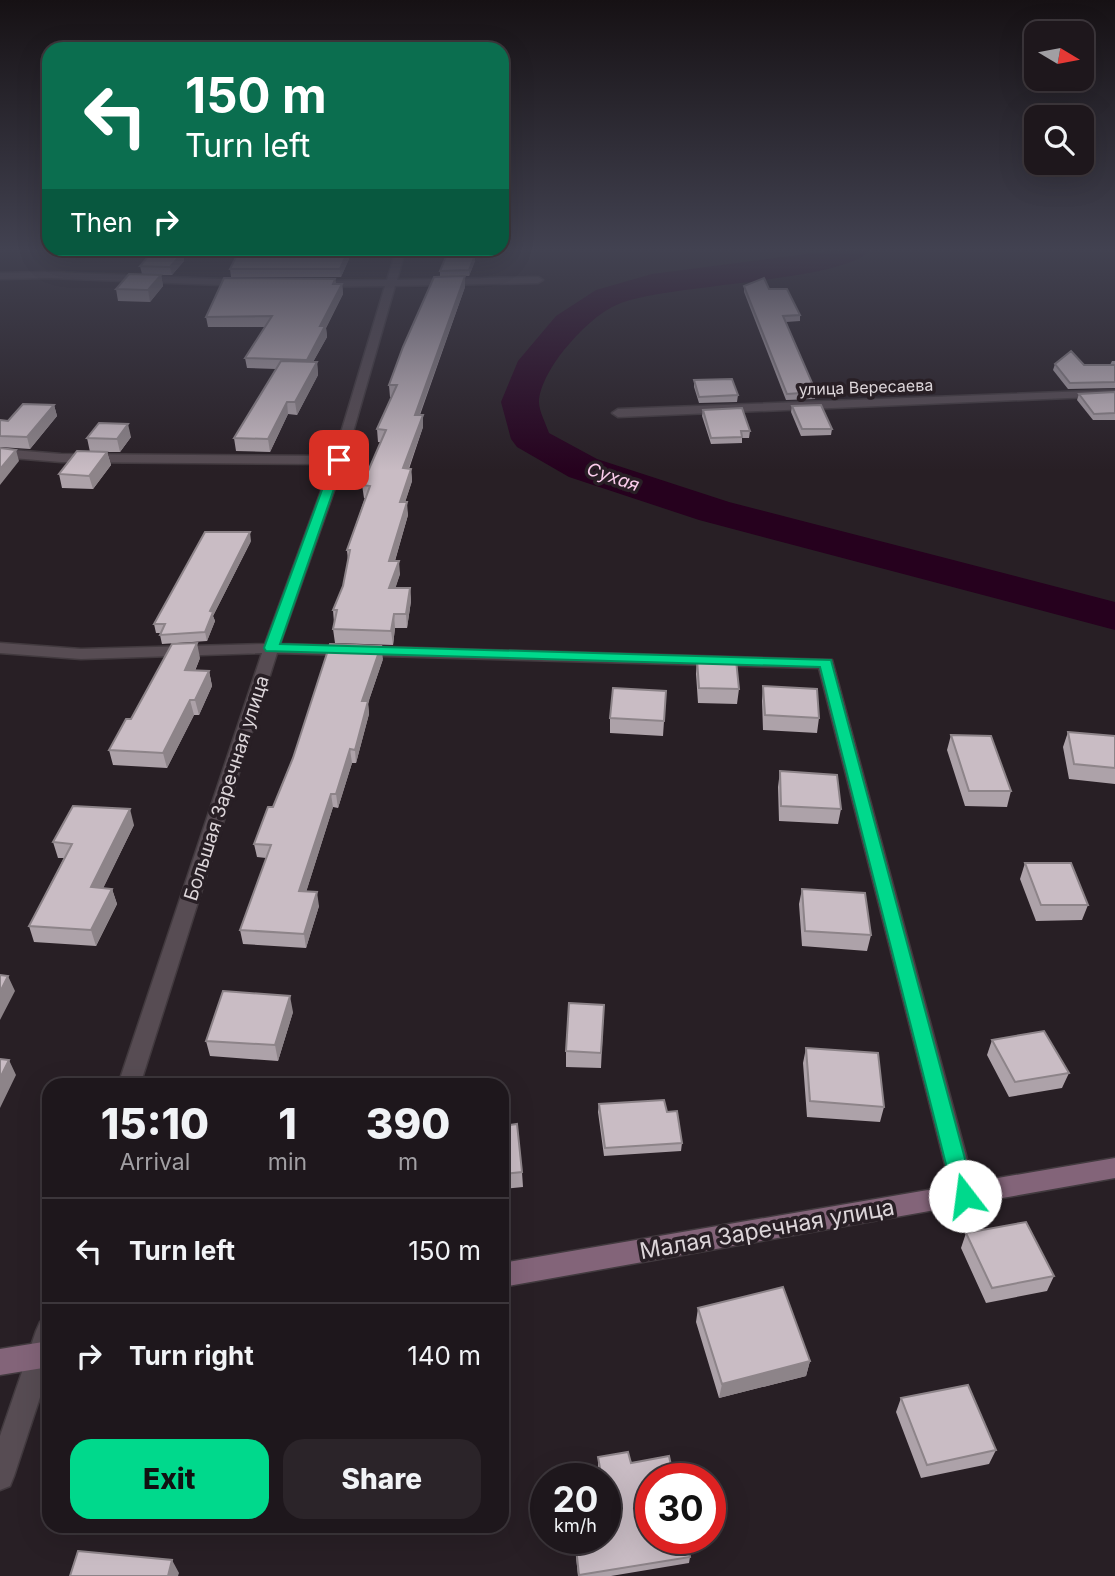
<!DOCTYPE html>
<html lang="en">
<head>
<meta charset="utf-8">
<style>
  body { margin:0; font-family:Inter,sans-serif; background:#2b2429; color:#f1f3f6; height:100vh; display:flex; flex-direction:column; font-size:26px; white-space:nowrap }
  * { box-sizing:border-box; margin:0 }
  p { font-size:23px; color:#a19fa3 }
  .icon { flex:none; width:38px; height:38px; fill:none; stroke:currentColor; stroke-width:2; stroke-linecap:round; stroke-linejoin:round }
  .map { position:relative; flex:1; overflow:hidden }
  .drawer { position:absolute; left:42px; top:1078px; width:467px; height:455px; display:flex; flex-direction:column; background:#1e171c; border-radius:21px; box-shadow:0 7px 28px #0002,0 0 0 2px #3c363b }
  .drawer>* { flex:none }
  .top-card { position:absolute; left:42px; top:42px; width:467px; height:214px; border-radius:21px; box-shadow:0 7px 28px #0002,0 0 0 2px #3c363b; background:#0b6e4f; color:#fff; overflow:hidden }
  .needle { width:46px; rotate:100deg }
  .buttons { position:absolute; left:1024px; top:21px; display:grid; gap:14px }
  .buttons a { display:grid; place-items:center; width:70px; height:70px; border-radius:14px; background:#1e171c; box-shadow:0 7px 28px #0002,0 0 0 2px #3c363b; font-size:35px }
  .speed { position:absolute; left:530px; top:1463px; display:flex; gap:14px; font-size:35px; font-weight:700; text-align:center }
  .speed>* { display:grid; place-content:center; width:91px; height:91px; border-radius:50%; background:#1e171c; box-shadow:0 7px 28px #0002,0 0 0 2px #3c363b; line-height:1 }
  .speed small { font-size:18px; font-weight:400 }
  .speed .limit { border:10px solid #d22; background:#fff; color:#111 }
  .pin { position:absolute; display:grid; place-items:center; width:60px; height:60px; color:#fff; margin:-30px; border-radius:14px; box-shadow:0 4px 10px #0006 }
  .me { position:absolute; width:77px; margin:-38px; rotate:345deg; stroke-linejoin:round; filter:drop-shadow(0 0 5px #0008) }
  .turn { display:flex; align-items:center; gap:24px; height:147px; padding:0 28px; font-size:32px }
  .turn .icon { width:91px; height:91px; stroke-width:2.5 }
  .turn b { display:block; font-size:49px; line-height:60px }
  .then { display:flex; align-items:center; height:66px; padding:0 28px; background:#0003; gap:14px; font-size:26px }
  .eta { display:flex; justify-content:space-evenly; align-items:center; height:119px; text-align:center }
  .eta b { font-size:42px; font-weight:800; line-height:49px }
  .action { display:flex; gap:14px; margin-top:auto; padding:14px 28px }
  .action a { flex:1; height:80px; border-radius:21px; background:#00d98c; color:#111; font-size:28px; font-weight:800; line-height:80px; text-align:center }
  .action a+a { background:#2b2429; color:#f1f3f6 }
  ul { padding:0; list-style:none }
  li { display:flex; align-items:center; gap:21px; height:105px; padding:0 28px; border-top:2px solid #3c363b }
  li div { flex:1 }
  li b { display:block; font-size:26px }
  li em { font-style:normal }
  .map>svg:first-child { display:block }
</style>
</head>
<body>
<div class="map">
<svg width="1115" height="1576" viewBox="0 0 1115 1576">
  <rect width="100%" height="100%" fill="#281f25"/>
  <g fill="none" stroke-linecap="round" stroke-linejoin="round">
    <path fill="#26011e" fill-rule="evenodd" d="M830 251H868C847 281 669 284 621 303 598 312 579 332 564 350 554 362 539 386 539 402 539 411 546 424 549 433L597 459 729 502 1115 602V630L699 520 569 477 517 447 511 439 501 402 518 361 556 316 596 290 652 274Z"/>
    <g stroke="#423a3f" stroke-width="3">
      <path id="street" d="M396 251H405L397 280 538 277 543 280 538 283 395 286 345 460 280 644 832 660 977 1196 973 1203 965 1207 957 1203 953 1196 819 668 277 653 140 1085H118L262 653 81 659 0 653V643L81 649 265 644 331 464 61 462 0 457V449L61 454 334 456 385 286 314 287 309 284 314 281 387 280Z
        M51 272 244 280 249 283 244 286 51 278 0 279V273Z
        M1115 390V396L618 417 612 413 618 409Z
        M49 1319V1370L14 1476 10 1486 0 1490V1436L36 1331 40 1322Z"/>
    </g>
    <g stroke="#423a3f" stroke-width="3">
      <path id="secondary" d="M1115 1158V1178L502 1287V1263Z
        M49 1341V1367L0 1375V1349Z"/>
    </g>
    <use href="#street" fill="#574c53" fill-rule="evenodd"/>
    <use href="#secondary" fill="#836479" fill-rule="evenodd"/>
  </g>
  <path fill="#ada2a9" d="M348 251 349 259 341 277H231L230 269 253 255Z
    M183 252 184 261 172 275H161L163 286 150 302 118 301 116 289 142 274 140 266Z
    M475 255V261L469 276H440V271Z
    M465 276V287L420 415 423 427 409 469H411L412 481 405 502 408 515 395 561 400 574 395 588H410L411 601 407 628H395L393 645 335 643 333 629 334 623 333 610 343 586 348 560 347 550 365 498H364L362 485 381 442H378L377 429 392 397H390L389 385Z
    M335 279 336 284H342L343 294 326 328 327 337 313 362H317L318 375 297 415 288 414 270 452 236 451 234 438 276 369 247 368 245 358 265 327H208L206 317Z
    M744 286 769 289 800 315V321L786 322 816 392 815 399 786 400 744 292Z
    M1112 361H1115V388L1068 389 1053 370 1055 364 1084 365H1110Z
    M694 380 738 395 737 402 699 403 694 387Z
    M1115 392V420H1093L1077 400 1079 394Z
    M54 405 57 416 30 449 0 447V420L8 421Z
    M792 406 832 429 831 435 801 436 791 412Z
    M703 410 750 431 749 438H742V443L711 444 702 416Z
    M131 437 120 452H107L111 465 93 489 62 488 59 474 90 452 87 438Z
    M251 541 213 616 215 621 207 641 162 644 160 635 161 633H156L154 624Z
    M200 658 195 671H209L212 686 199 715H194L167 768 113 765 109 750 131 719Z
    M383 659 368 703 369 714 356 763H352L338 808 333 807 306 892 319 906 306 948 243 944 240 930 266 858 257 857 254 844 273 807Z
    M697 659 739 689 737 704 698 703 696 674Z
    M763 686 819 718 817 733 763 730 762 701Z
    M666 691 663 736 610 733V718Z
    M1068 732 1115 738V784L1069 779 1063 747Z
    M951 735 1011 791 1007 807 965 806 947 750Z
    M780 771 841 809 838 824 779 821 778 787Z
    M134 825 103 888 112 889 117 904 96 946 34 942 29 926 64 858H58L53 842Z
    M1025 863 1088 905 1082 920 1036 921 1020 879Z
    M802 889 871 935 867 951 802 946 799 904Z
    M604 1005 601 1068 566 1067V1051Z
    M293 1012 278 1061 210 1056 206 1041Z
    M992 1040 1069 1073 1062 1088 1009 1097 987 1055Z
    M806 1048 884 1107 880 1122 807 1117 803 1063Z
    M599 1104 667 1112 682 1143 681 1151 604 1156 598 1112Z
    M502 1126 522 1172 523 1187 502 1189Z
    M966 1233 1054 1276 1047 1291 986 1303 961 1248Z
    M698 1308 810 1361 806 1376 719 1398 696 1322Z
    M901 1398 996 1450 989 1464 921 1478 896 1412Z
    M598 1457 631 1463 690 1557 689 1563 611 1576H578L574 1538H606V1479H580V1472L598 1469Z"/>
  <path fill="#8d8489" d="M348 251 349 259 341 277 340 269Z
    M183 252 184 261 172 275 170 267Z
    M475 255V261L469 276V270Z
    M161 275 163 286 150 302 148 290Z
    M465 276V287L415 427V415Z
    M342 284 343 294 326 328 327 337 308 371 307 360 320 326Z
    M317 362 318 375 297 415 295 402Z
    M287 402 288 414 270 452 268 439Z
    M54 405 57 416 30 449 27 437Z
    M423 415V427L404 481 403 468Z
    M128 424 131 437 120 452 117 439Z
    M16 450 19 461 0 485V469Z
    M107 452 111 465 93 489 89 476Z
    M411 469 412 481 401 515 400 502Z
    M407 502 408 515 391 574 389 561Z
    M250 532 251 541 213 616 215 621 207 641 205 632 210 611Z
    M399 561 400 574 391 602 389 588Z
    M410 588 411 601 407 628 406 614Z
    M394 614 395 628 393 645 391 631Z
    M197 643 200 658 189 685 185 670Z
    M381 646 383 659 368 703 369 714 356 763 355 750 362 701Z
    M209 671 212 686 199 715 195 700Z
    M190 700 194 715 167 768 163 753Z
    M350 749 352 763 338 808 336 794Z
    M331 794 333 807 302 905 299 891Z
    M130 809 134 825 96 903 91 887Z
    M112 889 117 904 96 946 91 930Z
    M317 892 319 906 306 948 304 934Z
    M8 976 15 991 0 1020V992Z
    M290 996 293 1012 278 1061 275 1045Z
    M9 1060 16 1075 0 1108V1078Z
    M810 1361 806 1376 719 1398 722 1384Z
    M172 1560 179 1573 178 1576H168Z"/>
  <path fill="#c9bcc4" stroke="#8d8489" stroke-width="2" d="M153 251 183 252 170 267 140 266Z
    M255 251H348L340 269H230L237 255H253Z
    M447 254 475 255 469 270 440 271Z
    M129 274 161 275 148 290 116 289Z
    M465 276 415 415H423L403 468 411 469 400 502H407L389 561H399L389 588H410L406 614H394L391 631 333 629 337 610H333L343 586 350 550H347L370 486 362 485 386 430 377 429 397 385H389L403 347 434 277Z
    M224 278 335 279 333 284H342L320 326H325L307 360 245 358 272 316 206 317Z
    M764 278 769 289H787L800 315 783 316 816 392 787 394 744 286Z
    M1071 351 1084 365H1115V382L1070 383 1055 364Z
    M281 361 317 362 295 402H287L268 439 234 438Z
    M732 379 738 395 699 397 694 380Z
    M1115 392V413L1094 414 1079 394Z
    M23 404 54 405 27 437 0 436V420L8 421Z
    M821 405 832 429H802L792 406Z
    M742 408 750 431H741L742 437 711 438 703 410Z
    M99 423 128 424 117 439 87 438Z
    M0 448 16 450 0 469Z
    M77 451 107 452 89 476 59 474Z
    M205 532H250L210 611 213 612 205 632 160 635 165 624H154Z
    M197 643 185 670 209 671 195 700H190L163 753 109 750 126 719H131L172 644Z
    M330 644 381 646 362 701H368L355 750 350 749 336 794H331L299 891 317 892 304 934 240 930 271 845 254 844 268 807H273L293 758Z
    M697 659 736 660 739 689 699 688Z
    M763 686 817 689 819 718 765 715Z
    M613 688 666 691 664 721 610 718Z
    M1068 732 1115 736V768L1074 764Z
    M951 735 991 736 1011 791H969Z
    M780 771 837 775 841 809 781 806Z
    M73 806 130 809 91 887 112 889 91 930 29 926 72 844 53 842Z
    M1025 863H1071L1088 905H1041Z
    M802 889 865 893 871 935 805 931Z
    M0 975 8 976 0 992Z
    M223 991 290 996 275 1045 206 1041Z
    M569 1003 604 1005 601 1053 566 1051Z
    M1044 1031 1069 1073 1015 1082 992 1040Z
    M806 1048 878 1053 884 1107 810 1101Z
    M0 1059 9 1060 0 1078Z
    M664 1100 667 1112 677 1111 682 1143 605 1148 599 1104Z
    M517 1124 522 1172 502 1174V1126Z
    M1026 1222 1054 1276 992 1288 966 1233Z
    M783 1287 810 1361 722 1384 698 1308Z
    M968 1385 996 1450 927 1465 901 1398Z
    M628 1452 631 1463 669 1456 674 1479H651V1538H686L690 1557 579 1575 575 1538H606V1479H581L580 1472 600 1468 598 1457Z
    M78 1551 172 1560 168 1576H70Z"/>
  <linearGradient id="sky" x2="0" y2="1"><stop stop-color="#161114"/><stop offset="0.53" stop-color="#424251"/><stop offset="1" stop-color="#424251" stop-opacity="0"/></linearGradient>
  <rect width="1115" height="471" fill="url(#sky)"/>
  <path fill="#00d98c" stroke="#008d5b" stroke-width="2" d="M339 457 344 460 280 644 831 660 975 1196 972 1203 965 1206 957 1203 954 1196 820 667 266 651 264 648 333 460Z"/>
  <g text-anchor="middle" stroke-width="7" stroke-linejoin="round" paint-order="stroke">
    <g font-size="16" fill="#dcd5d9" stroke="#281f25">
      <text transform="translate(866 387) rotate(-2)" y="6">улица Вересаева</text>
    </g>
    <g font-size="18" font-style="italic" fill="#fbcdec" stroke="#281f25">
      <text transform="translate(613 477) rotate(19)" y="6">Сухая</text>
    </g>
    <g font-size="19" fill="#dcd5d9" stroke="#281f25">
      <text transform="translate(226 788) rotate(-72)" y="7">Большая Заречная улица</text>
    </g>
    <g font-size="23" fill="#dcd5d9" stroke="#281f25">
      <text transform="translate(767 1229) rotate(-10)" y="8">Малая Заречная улица</text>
    </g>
  </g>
</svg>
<div class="buttons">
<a><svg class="needle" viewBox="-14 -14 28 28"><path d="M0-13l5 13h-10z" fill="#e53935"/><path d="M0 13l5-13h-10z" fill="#a19fa3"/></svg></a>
<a><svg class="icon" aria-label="search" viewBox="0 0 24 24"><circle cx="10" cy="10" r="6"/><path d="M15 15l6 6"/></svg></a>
</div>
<div class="speed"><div>20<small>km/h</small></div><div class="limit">30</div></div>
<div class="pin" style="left:339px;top:460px;background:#d93025"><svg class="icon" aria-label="arrive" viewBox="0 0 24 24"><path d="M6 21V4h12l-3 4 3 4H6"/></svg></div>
<svg class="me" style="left:965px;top:1196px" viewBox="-20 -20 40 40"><circle r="19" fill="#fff"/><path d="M0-13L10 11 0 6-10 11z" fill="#00d98c"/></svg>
<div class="top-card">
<div class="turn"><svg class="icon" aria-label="left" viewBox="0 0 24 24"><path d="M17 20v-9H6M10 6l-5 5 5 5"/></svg><div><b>150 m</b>Turn left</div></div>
<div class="then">Then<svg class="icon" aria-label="right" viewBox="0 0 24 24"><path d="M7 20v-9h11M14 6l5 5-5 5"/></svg></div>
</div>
<section class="drawer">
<div class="eta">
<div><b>15:10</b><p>Arrival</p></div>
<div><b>1</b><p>min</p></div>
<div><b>390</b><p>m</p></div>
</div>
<ul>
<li><svg class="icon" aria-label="left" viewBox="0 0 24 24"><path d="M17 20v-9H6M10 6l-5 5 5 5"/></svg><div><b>Turn left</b></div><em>150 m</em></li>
<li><svg class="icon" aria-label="right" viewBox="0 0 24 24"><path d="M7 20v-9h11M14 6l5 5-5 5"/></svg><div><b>Turn right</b></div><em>140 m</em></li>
</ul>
<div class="action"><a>Exit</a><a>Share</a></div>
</section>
</div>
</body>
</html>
